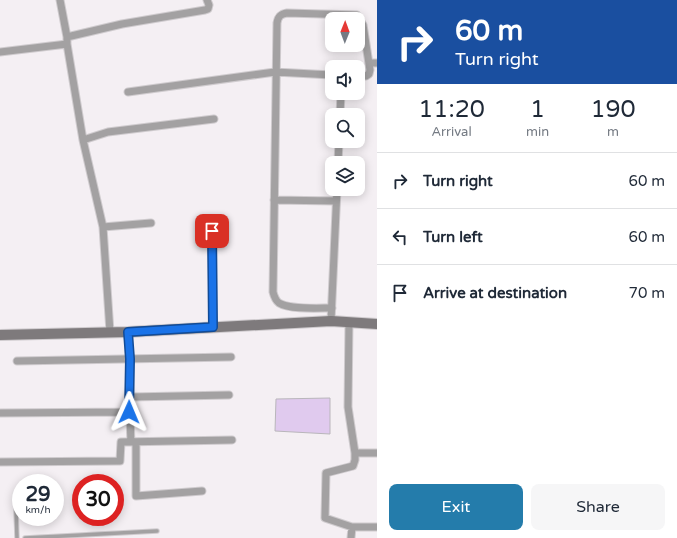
<!DOCTYPE html>
<html lang="en">
<head>
<meta charset="utf-8">
<style>
  body { margin:0; font-family:"Varela Round",sans-serif; background:#f6f6f7; color:#1f2937; height:100vh; display:flex; flex-direction:column; font-size:15px; white-space:nowrap }
  * { box-sizing:border-box; margin:0 }
  p { font-size:13px; color:#747a83 }
  .icon { flex:none; width:22px; height:22px; fill:none; stroke:currentColor; stroke-width:2; stroke-linecap:round; stroke-linejoin:round }
  .map { position:relative; flex:1; overflow:hidden }
  .drawer { display:flex; flex-direction:column; background:#fff; width:300px }
  .drawer>* { flex:none }
  .banner { background:#1a4fa0; color:#fff; overflow:hidden }
  .needle { width:26px; rotate:1deg }
  .fabs { position:absolute; left:325px; top:12px; display:grid; gap:8px }
  .fabs a { display:grid; place-items:center; width:40px; height:40px; border-radius:8px; background:#fff; box-shadow:0 2px 10px #0003; font-size:20px }
  .speed { position:absolute; left:12px; top:474px; display:flex; gap:8px; font-size:20px; font-weight:700; text-align:center }
  .speed>* { display:grid; place-content:center; width:52px; height:52px; border-radius:50%; background:#fff; box-shadow:0 2px 10px #0003; line-height:1 }
  .speed small { font-size:10px; font-weight:400 }
  .speed .limit { border:6px solid #d22; background:#fff; color:#111 }
  .pin { position:absolute; display:grid; place-items:center; width:34px; height:34px; color:#fff; margin:-17px; border-radius:8px; box-shadow:0 2px 6px #0006 }
  .me { position:absolute; width:44px; margin:-22px; rotate:1deg; stroke-linejoin:round; filter:drop-shadow(0 0 3px #0008) }
  .turn { display:flex; align-items:center; gap:14px; height:84px; padding:0 12px; font-size:18px }
  .turn .icon { width:52px; height:52px; stroke-width:2.5 }
  .turn b { display:block; font-size:28px; line-height:34px }
  .eta { display:flex; justify-content:space-evenly; align-items:center; height:68px; text-align:center }
  .eta b { font-size:24px; font-weight:600; line-height:28px }
  .button { display:flex; gap:8px; margin-top:auto; padding:8px 12px }
  .button a { flex:1; height:46px; border-radius:8px; background:#247cab; color:#fff; font-size:16px; font-weight:600; line-height:46px; text-align:center }
  .button a+a { background:#f6f6f7; color:#1f2937 }
  ul { padding:0; list-style:none }
  li { display:flex; align-items:center; gap:12px; height:56px; padding:0 12px; border-top:1px solid #e0e1e3 }
  li div { flex:1 }
  li b { display:block; font-size:15px }
  li em { font-style:normal }
  main { display:flex; flex:1; min-height:0 }
  .map>svg:first-child { display:block }
</style>
</head>
<body>
<main>
<div class="map">
<svg width="377" height="538" viewBox="0 0 377 538">
  <rect width="100%" height="100%" fill="#f4eff3"/>
  <path fill="#e0caee" stroke="#b9b6bb" d="M330 398V434L275 431 276 399Z"/>
  <g fill="none" stroke-linecap="round" stroke-linejoin="round">
    <g stroke="#cfcbce" stroke-width="5.5">
      <path id="lane" d="M16 510 17 538
        M25 538 157 531"/>
    </g>
    <g stroke="#cfcbce" stroke-width="9">
      <path id="street" d="M60 0 67 37
        M0 52 67 44
        M369 63H377
        M128 92 275 72 332 75
        M340 115 341 93
        M83 140 108 132 214 119
        M338 163 339 141
        M274 200 336 201
        M103 227 151 223
        M212 231 213 327
        M332 308C319 308 290 310 279 303 275 300 274 296 273 292L277 23C278 16 281 14 287 13L357 15 363 25 370 70 369 74 366 76H358
        M331 321 337 189
        M349 322 348 407 355 453
        M110 332 103 227 83 140 67 44V37L122 24 205 10 208 9 209 5 207 0
        M128 332C131 369 129 405 131 442
        M17 361 231 357
        M130 397 229 395
        M0 413 129 412
        M136 442V496L202 491
        M377 453H355V460L353 466 326 473 325 518 352 527H377
        M0 462 120 461 121 442 232 440
        M351 538 352 527"/>
    </g>
    <g stroke="#cfcbce" stroke-width="12">
      <path id="secondary" d="M0 335 128 332 331 321 377 324"/>
    </g>
    <use href="#lane" stroke="#a3a1a2" stroke-width="3.5"/>
    <use href="#street" stroke="#a3a1a2" stroke-width="7"/>
    <use href="#secondary" stroke="#7e7a7c" stroke-width="10"/>
  </g>
  <g fill="none" stroke-linecap="round" stroke-linejoin="round">
    <g stroke="#114b97" stroke-width="10">
      <path id="route" d="M129 412 130 359 128 332 213 327 212 231"/>
    </g>
    <use href="#route" stroke="#1a73e8" stroke-width="7"/>
  </g>
</svg>
<div class="fabs">
<a><svg class="needle" viewBox="-14 -14 28 28"><path d="M0-13l5 13h-10z" fill="#e53935"/><path d="M0 13l5-13h-10z" fill="#747a83"/></svg></a>
<a><svg class="icon" aria-label="sound" viewBox="0 0 24 24"><path d="M4 9h4l5-4v14l-5-4H4zM17 9q2 3 0 6"/></svg></a>
<a><svg class="icon" aria-label="search" viewBox="0 0 24 24"><circle cx="10" cy="10" r="6"/><path d="M15 15l6 6"/></svg></a>
<a><svg class="icon" aria-label="layers" viewBox="0 0 24 24"><path d="M12 4l9 5-9 5-9-5zM3 14l9 5 9-5"/></svg></a>
</div>
<div class="speed"><div>29<small>km/h</small></div><div class="limit">30</div></div>
<div class="pin" style="left:212px;top:231px;background:#d93025"><svg class="icon" aria-label="arrive" viewBox="0 0 24 24"><path d="M6 21V4h12l-3 4 3 4H6"/></svg></div>
<svg class="me" style="left:129px;top:412px" viewBox="-20 -20 40 40"><path d="M0-17L14 15 0 8-14 15z" fill="#1a73e8" stroke="#fff" stroke-width="4"/></svg>
</div>
<section class="drawer">
<div class="banner">
<div class="turn"><svg class="icon" aria-label="right" viewBox="0 0 24 24"><path d="M7 20v-9h11M14 6l5 5-5 5"/></svg><div><b>60 m</b>Turn right</div></div>
</div>
<div class="eta">
<div><b>11:20</b><p>Arrival</p></div>
<div><b>1</b><p>min</p></div>
<div><b>190</b><p>m</p></div>
</div>
<ul>
<li><svg class="icon" aria-label="right" viewBox="0 0 24 24"><path d="M7 20v-9h11M14 6l5 5-5 5"/></svg><div><b>Turn right</b></div><em>60 m</em></li>
<li><svg class="icon" aria-label="left" viewBox="0 0 24 24"><path d="M17 20v-9H6M10 6l-5 5 5 5"/></svg><div><b>Turn left</b></div><em>60 m</em></li>
<li><svg class="icon" aria-label="arrive" viewBox="0 0 24 24"><path d="M6 21V4h12l-3 4 3 4H6"/></svg><div><b>Arrive at destination</b></div><em>70 m</em></li>
</ul>
<div class="button"><a>Exit</a><a>Share</a></div>
</section>
</main>
</body>
</html>
